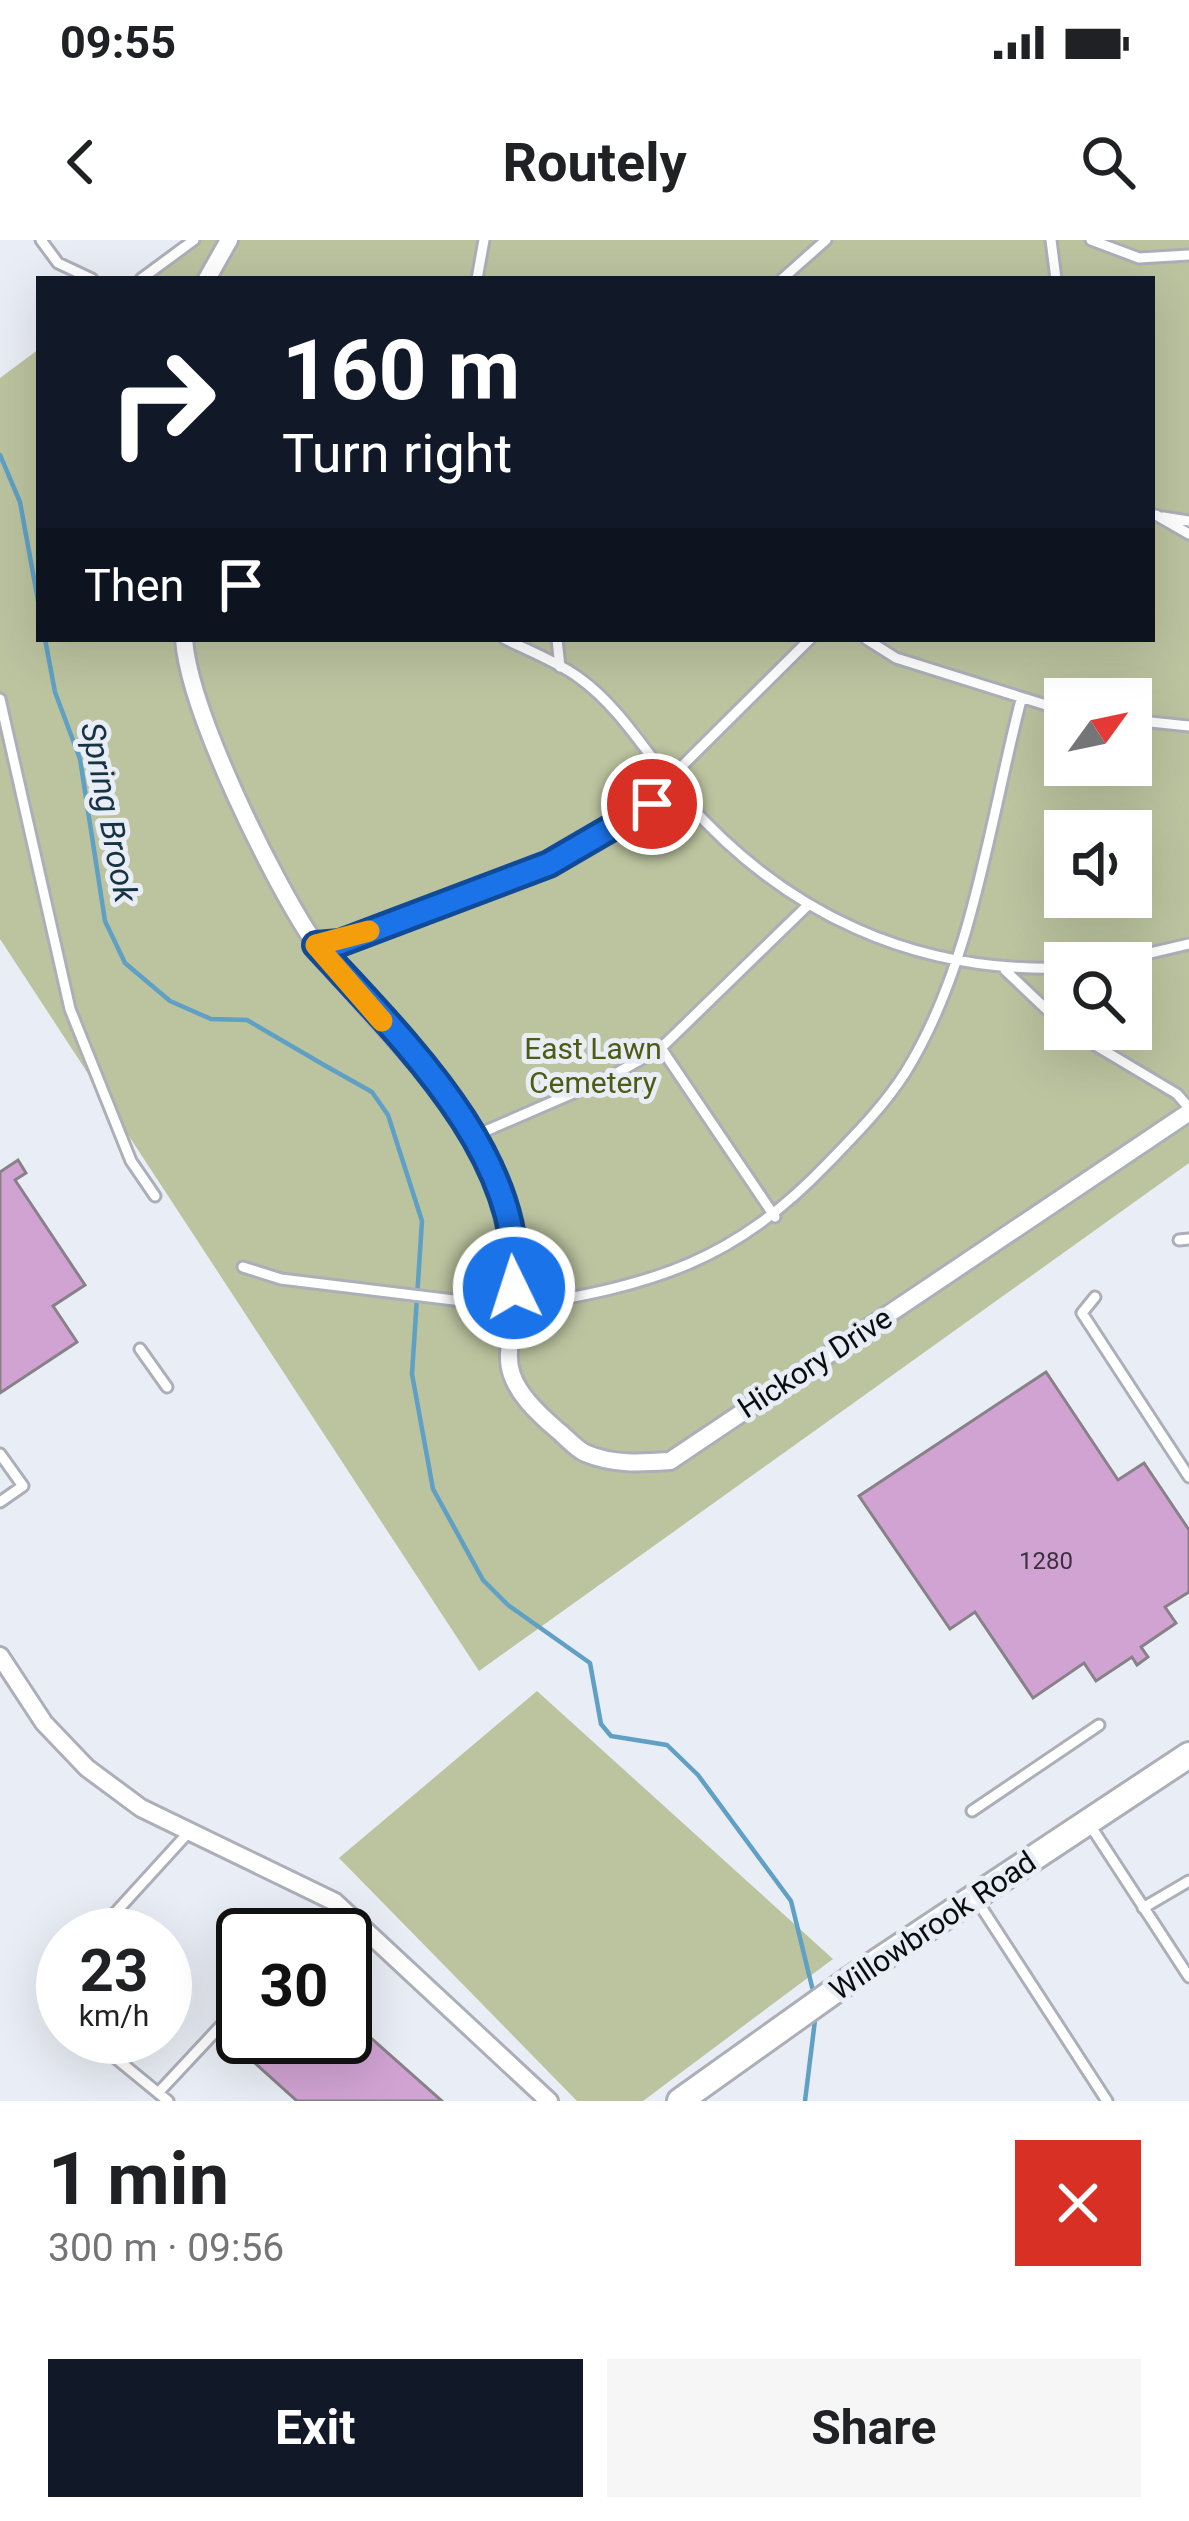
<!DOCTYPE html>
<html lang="en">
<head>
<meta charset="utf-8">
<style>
  body { margin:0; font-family:Roboto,sans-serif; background:#f6f6f6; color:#202124; height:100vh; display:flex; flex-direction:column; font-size:45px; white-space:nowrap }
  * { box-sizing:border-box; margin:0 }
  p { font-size:39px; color:#757577 }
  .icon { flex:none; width:66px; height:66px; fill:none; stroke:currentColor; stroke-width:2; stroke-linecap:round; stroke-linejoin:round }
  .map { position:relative; height:1861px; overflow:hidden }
  .panel { display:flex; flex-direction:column; background:#fff; flex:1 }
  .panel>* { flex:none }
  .top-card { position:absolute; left:36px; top:36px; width:1119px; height:366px; border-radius:0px; box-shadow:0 12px 48px #0002; background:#111827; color:#fff; overflow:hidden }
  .needle { width:78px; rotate:57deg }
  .tools { position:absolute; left:1044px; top:438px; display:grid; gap:24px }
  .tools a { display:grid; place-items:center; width:108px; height:108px; border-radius:0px; background:#fff; box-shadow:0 12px 48px #0002; font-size:60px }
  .speed { position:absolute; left:36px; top:1668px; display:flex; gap:24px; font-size:60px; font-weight:700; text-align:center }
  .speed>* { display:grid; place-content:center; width:156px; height:156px; border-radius:50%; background:#fff; box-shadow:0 12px 48px #0002; line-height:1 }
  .speed small { font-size:30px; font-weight:400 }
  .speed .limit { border:6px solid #111; border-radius:18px; background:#fff; color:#111 }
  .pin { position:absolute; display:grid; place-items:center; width:102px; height:102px; color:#fff; margin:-51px; border:6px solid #fff; border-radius:50%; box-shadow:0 3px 12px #0007 }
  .me { position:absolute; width:132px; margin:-66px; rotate:356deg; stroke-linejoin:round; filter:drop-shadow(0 0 9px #0008) }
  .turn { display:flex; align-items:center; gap:42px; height:252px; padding:0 48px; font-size:54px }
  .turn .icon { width:156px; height:156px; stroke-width:2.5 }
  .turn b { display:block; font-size:84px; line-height:102px }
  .then { display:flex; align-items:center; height:114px; padding:0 48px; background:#0003; gap:24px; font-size:45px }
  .round { display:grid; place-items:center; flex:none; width:126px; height:126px; border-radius:0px; background:#f6f6f6 }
  .summary { display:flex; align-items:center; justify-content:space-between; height:204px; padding:0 48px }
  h1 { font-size:72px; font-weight:700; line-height:90px }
  .action { display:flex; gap:24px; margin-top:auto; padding:24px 48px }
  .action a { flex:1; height:138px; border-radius:0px; background:#111827; color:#fff; font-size:48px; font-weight:700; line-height:138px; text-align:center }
  .action a+a { background:#f6f6f6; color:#202124 }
  .status { display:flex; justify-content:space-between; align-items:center; height:84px; padding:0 60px; background:#fff; direction:ltr }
  .status svg { height:33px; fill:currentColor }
  header { display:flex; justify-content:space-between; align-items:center; height:156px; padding:0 48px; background:#fff; font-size:54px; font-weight:700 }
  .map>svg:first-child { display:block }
</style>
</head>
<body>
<div class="status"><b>09:55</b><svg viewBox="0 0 49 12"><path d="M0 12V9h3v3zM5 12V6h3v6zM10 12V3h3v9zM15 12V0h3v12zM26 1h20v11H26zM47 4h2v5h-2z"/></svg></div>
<header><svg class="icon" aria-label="back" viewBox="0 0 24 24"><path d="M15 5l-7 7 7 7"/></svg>Routely<svg class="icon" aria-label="search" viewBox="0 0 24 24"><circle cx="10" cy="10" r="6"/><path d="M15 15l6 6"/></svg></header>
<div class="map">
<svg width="1189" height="1861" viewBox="0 0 1189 1861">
  <rect width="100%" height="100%" fill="#e9edf5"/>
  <path fill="#bbc39f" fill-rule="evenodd" d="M185 0H1189V923L479 1431 0 699V138L39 109V399H1152V39H133ZM1065 459H1131V525H1065ZM1065 591H1131V657H1065ZM1065 723H1131V789H1065Z
    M537 1451 833 1719 643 1861H577L339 1618Z"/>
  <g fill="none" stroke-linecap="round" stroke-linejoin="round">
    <path stroke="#5fa0c4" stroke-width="4.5" d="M0 215 20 262 39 366
      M45 399 55 452 80 519 105 681 125 723 170 761 211 779 247 780 324 825 372 852 388 875 422 981 412 1134 433 1249 483 1340 508 1365 590 1423 601 1484 611 1496 667 1505 698 1535 791 1661 814 1755
      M805 1861 816 1772"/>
  </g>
  <path fill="#d1a3d3" stroke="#888288" stroke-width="3" d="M18 920 26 933 15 940 85 1045 53 1066 77 1102 0 1153V932Z
    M1046 1132 1118 1240 1144 1223 1189 1290V1352L1165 1367 1176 1383 1141 1407 1148 1417 1137 1425 1132 1417 1096 1441 1084 1423 1033 1458 975 1372 950 1389 859 1256Z
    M345 1775 442 1861H297L236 1806 244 1797H345Z"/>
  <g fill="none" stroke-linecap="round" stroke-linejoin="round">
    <g stroke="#acafb7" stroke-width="15">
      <path id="lane" d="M41 0 58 23 92 39
        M1051 0 1056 39
        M1091 0 1139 18 1189 15
        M141 39 194 0
        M477 39 484 0
        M782 39 826 0
        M1156 275 1189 294
        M1163 277 1189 281
        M505 399C529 411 556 421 578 437 622 468 651 521 686 561 786 674 914 733 1065 728
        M557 399 560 427
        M866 399 896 418 1065 471
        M0 459 70 769 131 921 155 956
        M1131 480 1189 486
        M316 705 340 703C438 664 610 628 670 538L810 399
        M1108 723 1189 704
        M1005 730 1065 787
        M1068 789 1177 854 1189 868
        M661 808 775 977
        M474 896 610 837 661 808 806 667
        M1179 1000 1189 999
        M243 1027 281 1039 495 1065 506 1056
        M1095 1057 1082 1073 1189 1237
        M523 1066C656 1044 733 1022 828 923 856 894 883 867 905 833 973 724 989 583 1021 460
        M140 1109 167 1147
        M0 1214 23 1246 0 1262
        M972 1571 1099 1485
        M1088 1582 1189 1737
        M976 1659 1107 1861
        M1143 1668 1189 1641
        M95 1695 188 1593
        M90 1797 168 1861
        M158 1853 243 1762"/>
    </g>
    <g stroke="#acafb7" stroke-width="22">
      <path id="street" d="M207 39 229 0
        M184 399C189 471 272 640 314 702 391 814 555 920 505 1077
        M523 1066C494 1123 511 1150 556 1189 565 1196 575 1208 585 1213 613 1225 641 1223 670 1221L1185 875
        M0 1416 44 1483 87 1528 141 1568 335 1662 549 1861"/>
    </g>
    <g stroke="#acafb7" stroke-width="30">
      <path id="secondary" d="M680 1861 851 1739 1189 1515"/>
    </g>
    <use href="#lane" stroke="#fff" stroke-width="9"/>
    <use href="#street" stroke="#fff" stroke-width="16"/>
    <use href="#secondary" stroke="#fff" stroke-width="24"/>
  </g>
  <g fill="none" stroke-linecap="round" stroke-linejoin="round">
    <g stroke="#114b97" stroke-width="30">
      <path id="route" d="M514 1048C527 916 398 795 316 705L340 703 549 624 652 564"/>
    </g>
    <use href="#route" stroke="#1a73e8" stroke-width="21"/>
    <path stroke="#f59e0b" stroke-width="21" d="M369 691 316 705 382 781"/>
  </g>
  <g text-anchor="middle" stroke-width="10" stroke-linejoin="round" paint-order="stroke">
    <g font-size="24" fill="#3c323f">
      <text x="1046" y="1329">1280</text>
    </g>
    <g font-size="30" fill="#4f5a15" stroke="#e9edf5">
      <text x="593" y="819">East Lawn<tspan x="593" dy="34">Cemetery</tspan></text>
    </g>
    <g font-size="30" fill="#0b0c0e" stroke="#e9edf5">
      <text transform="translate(815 1123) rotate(-33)" y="10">Hickory Drive</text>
      <text transform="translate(933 1686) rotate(-34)" y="10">Willowbrook Road</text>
    </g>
    <g font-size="33" font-style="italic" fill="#153343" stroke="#e9edf5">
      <text transform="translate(110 572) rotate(79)" y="12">Spring Brook</text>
    </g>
  </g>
</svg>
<div class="tools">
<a><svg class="needle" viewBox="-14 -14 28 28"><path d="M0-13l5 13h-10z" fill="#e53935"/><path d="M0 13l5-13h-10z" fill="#757577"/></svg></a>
<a><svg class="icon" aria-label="sound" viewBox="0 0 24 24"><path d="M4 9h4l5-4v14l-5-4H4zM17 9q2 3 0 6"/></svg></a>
<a><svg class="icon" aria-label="search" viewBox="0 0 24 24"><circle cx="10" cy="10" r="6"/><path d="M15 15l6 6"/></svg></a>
</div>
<div class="speed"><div>23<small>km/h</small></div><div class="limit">30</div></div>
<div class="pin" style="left:652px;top:564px;background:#d93025"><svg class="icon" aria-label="arrive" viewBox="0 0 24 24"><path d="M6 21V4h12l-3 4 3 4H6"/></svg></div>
<svg class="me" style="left:514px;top:1048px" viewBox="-20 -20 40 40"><circle r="17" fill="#1a73e8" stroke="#fff" stroke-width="3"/><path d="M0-11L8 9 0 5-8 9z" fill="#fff"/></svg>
<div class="top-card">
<div class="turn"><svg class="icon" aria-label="right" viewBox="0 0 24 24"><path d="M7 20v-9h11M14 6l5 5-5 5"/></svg><div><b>160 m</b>Turn right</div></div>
<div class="then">Then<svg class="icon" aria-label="arrive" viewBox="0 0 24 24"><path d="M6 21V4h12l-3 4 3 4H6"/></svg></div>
</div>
</div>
<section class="panel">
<div class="summary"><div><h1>1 min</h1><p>300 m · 09:56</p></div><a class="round" style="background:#d93025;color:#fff"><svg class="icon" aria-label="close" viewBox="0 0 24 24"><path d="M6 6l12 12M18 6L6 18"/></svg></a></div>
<div class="action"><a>Exit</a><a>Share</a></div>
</section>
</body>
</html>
